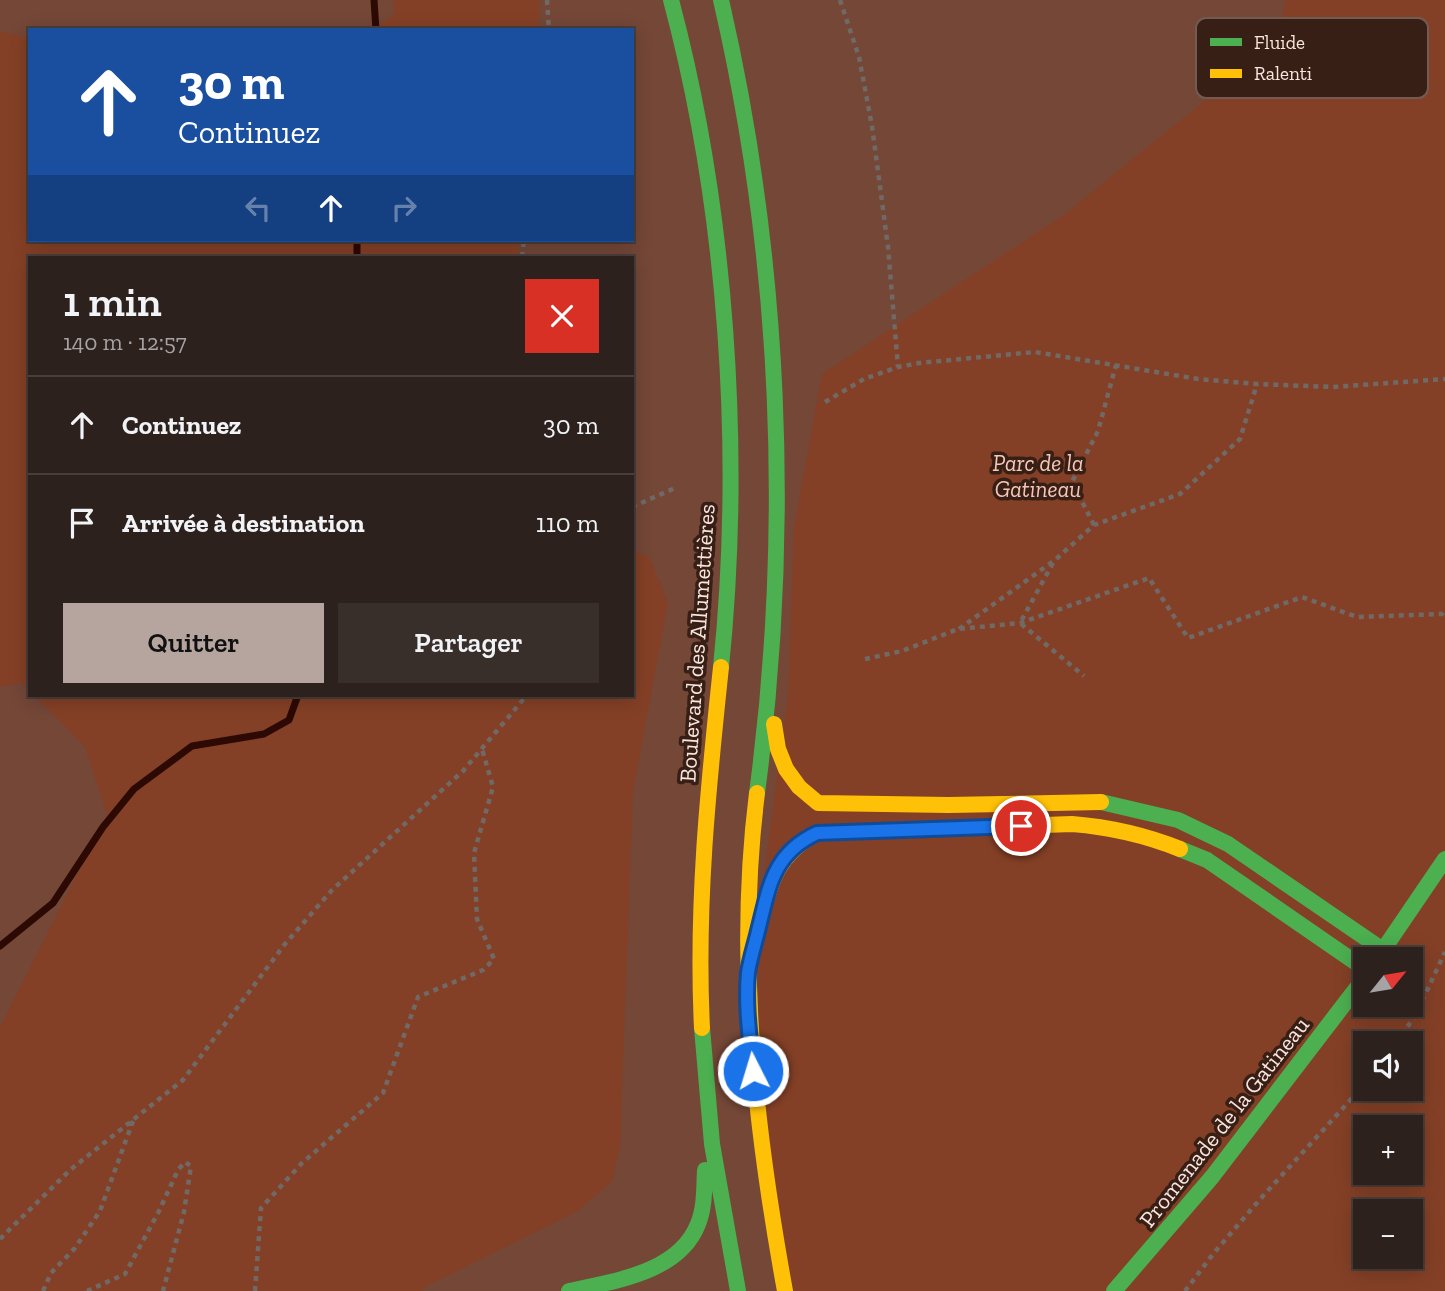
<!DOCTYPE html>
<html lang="fr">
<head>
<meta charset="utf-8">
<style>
  body { margin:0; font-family:"Zilla Slab",serif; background:#382e2a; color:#f1f3f6; height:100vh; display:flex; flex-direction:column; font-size:26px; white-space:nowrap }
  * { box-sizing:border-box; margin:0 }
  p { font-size:23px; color:#a6a3a4 }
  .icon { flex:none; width:38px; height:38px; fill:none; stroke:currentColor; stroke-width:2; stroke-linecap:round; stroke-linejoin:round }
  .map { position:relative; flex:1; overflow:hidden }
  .sheet { position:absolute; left:28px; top:256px; width:606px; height:441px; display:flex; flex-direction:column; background:#2c211d; border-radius:0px; box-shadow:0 4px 18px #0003,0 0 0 2px #483e3b }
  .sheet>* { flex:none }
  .guide { position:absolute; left:28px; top:28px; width:606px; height:214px; border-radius:0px; box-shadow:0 4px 18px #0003,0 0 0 2px #483e3b; background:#1a4fa0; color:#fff; overflow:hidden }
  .needle { width:46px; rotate:60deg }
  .fabs { position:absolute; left:1353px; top:947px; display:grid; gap:14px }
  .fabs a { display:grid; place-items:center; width:70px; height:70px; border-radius:0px; background:#2c211d; box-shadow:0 4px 18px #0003,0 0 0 2px #483e3b; font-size:35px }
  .pin { position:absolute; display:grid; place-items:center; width:60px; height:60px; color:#fff; margin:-30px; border:4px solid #fff; border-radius:50%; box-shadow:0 2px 7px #0007 }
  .me { position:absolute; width:77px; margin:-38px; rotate:355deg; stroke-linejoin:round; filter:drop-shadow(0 0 5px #0008) }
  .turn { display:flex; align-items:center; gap:24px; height:147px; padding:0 35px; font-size:32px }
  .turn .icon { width:91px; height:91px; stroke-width:2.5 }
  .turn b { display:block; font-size:49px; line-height:60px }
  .lanes { display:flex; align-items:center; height:66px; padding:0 35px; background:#0003; justify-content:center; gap:35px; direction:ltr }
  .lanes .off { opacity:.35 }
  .round { display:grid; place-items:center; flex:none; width:74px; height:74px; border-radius:0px; background:#382e2a }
  .overview { display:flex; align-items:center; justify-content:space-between; height:119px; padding:0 35px }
  h1 { font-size:42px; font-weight:600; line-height:52px }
  .action { display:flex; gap:14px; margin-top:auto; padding:14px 35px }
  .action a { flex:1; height:80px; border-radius:0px; background:#b6a59f; color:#111; font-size:28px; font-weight:600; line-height:80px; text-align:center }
  .action a+a { background:#382e2a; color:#f1f3f6 }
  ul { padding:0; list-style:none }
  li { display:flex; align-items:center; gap:21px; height:98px; padding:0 35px; border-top:2px solid #483e3b }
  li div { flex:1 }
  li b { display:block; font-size:26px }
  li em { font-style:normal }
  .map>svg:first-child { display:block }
</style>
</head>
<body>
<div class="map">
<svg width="1445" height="1291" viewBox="0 0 1445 1291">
  <rect width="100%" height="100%" fill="#3b2c27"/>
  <path fill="#744737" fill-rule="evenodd" d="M0 0H1445V1291H0ZM30 30H632V240H30ZM30 257H632V695H30ZM1365 959H1410V1004H1365ZM1365 1043H1410V1088H1365ZM1365 1127H1410V1172H1365ZM1365 1211H1410V1256H1365Z"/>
  <path fill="#844026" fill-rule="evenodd" d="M394 0H540L538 30H370L393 16Z
    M1285 0H1445V1291H793L761 1119 757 926 788 695 794 527 822 374 1065 214 1279 40ZM1365 959H1410V1004H1365ZM1365 1043H1410V1088H1365ZM1365 1127H1410V1172H1365ZM1365 1211H1410V1256H1365Z
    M0 31 30 38V240H519L518 257H30V690L23 683 0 687Z
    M632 551 649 556 668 603 633 792 620 1145 612 1181 578 1211 429 1285 421 1291H0V1027L107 815 85 747 34 695H632Z"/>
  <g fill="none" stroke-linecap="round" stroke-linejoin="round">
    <path stroke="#2d0904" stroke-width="7" d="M374 0 376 30
      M357 257V240
      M0 946 53 903 103 827 134 789 192 746 264 734 289 720 298 695"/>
    <path stroke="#716966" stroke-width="4.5" stroke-dasharray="5 5" stroke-linecap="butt" d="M547 0 549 30
      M840 0 859 57 872 126 888 247 898 367
      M522 257 524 240
      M825 402 864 379 898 367 919 363 1035 352 1198 379 1257 384 1333 387 1445 379
      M632 507 675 488
      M1094 525 1072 482 1098 431 1116 365
      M1053 563 1020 623 1084 676
      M959 629 1055 560 1094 525 1180 494 1240 439 1257 384
      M865 659 902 651 958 629 1020 623 1149 578 1188 638 1302 597 1357 617 1442 614 1445 610
      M1396 1043 1415 1016 1445 952
      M0 1239 70 1170 183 1080 285 944 332 890 463 771 527 695
      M43 1291 51 1273 75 1248 100 1211 133 1121
      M87 1291 125 1274 158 1213 178 1170 185 1162 191 1166 184 1212 163 1291
      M255 1291 261 1208 302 1163 383 1093 418 997 483 970 494 959 477 919 474 853 493 787 482 749
      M1185 1291 1213 1254 1262 1197 1365 1084"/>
    <path stroke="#4caf50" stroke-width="16" d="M671 0C727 210 743 451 721 667
      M721 0C781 260 792 530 757 793
      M1101 802 1178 820 1228 844 1383 950
      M1180 849 1207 860 1365 969
      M1377 959 1445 859
      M702 1028 712 1144 738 1291
      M569 1291C614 1281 679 1273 698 1224 705 1207 704 1188 705 1170
      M1114 1291 1212 1177 1365 977"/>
    <path stroke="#ffc107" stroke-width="16" d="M774 724 778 749 786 769 799 787 818 803 948 805 1101 802
      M757 793C736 959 755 1127 785 1291
      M761 919C771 879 779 854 817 833L1072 824C1110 827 1145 835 1180 849
      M702 1028C696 906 708 789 721 667"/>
  </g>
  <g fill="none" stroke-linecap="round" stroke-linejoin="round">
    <g stroke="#114b97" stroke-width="18">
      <path id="route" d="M753 1071C750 1039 745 1005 748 973 750 959 755 944 758 931 769 888 772 854 817 833L1021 826"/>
    </g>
    <use href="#route" stroke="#1a73e8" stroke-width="12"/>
  </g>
  <g text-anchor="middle" stroke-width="7" stroke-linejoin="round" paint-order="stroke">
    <g font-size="23" font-style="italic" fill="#f5c7b7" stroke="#381f15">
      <text x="1038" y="471">Parc de la<tspan x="1038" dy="26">Gatineau</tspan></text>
    </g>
    <g font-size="23" fill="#f8e6df" stroke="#381f15">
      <text transform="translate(697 643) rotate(-86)" y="8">Boulevard des Allumettières</text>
      <text transform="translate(1224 1122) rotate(-52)" y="8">Promenade de la Gatineau</text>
    </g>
  </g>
  <rect x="1196" y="18" width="232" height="80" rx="10" fill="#381f15" stroke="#725b52" stroke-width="2"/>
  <rect x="1210" y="38" width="32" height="8" fill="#4caf50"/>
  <rect x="1210" y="69" width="32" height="9" fill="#ffc107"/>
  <g font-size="19" fill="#f8e6df">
    <text x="1254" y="49">Fluide</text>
    <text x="1254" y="80">Ralenti</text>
  </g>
</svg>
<div class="fabs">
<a><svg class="needle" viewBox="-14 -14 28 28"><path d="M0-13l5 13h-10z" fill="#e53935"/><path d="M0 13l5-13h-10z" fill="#a6a3a4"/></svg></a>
<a><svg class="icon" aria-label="sound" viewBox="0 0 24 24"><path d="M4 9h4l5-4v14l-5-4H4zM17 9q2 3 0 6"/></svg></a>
<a>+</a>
<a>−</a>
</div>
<div class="pin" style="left:1021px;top:826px;background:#d93025"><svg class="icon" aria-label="arrive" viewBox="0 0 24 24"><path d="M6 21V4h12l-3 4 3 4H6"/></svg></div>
<svg class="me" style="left:753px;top:1071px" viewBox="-20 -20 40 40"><circle r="17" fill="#1a73e8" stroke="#fff" stroke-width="3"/><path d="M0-11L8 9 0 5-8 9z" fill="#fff"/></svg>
<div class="guide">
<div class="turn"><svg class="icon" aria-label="ahead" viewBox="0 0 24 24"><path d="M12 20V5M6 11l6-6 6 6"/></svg><div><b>30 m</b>Continuez</div></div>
<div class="lanes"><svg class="icon off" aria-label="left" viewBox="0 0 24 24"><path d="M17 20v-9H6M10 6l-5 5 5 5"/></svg><svg class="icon" aria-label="ahead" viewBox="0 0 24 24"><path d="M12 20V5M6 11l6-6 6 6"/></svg><svg class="icon off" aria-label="right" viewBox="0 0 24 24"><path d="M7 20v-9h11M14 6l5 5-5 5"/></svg></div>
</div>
<section class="sheet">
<div class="overview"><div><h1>1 min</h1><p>140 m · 12:57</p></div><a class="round" style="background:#d93025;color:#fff"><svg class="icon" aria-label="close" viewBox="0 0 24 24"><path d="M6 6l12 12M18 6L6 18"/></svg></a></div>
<ul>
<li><svg class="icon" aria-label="ahead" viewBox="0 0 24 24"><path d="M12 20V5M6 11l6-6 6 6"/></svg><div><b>Continuez</b></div><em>30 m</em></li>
<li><svg class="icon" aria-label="arrive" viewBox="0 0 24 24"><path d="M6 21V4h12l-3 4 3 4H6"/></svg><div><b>Arrivée à destination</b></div><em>110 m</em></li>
</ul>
<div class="action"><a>Quitter</a><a>Partager</a></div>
</section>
</div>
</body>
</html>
